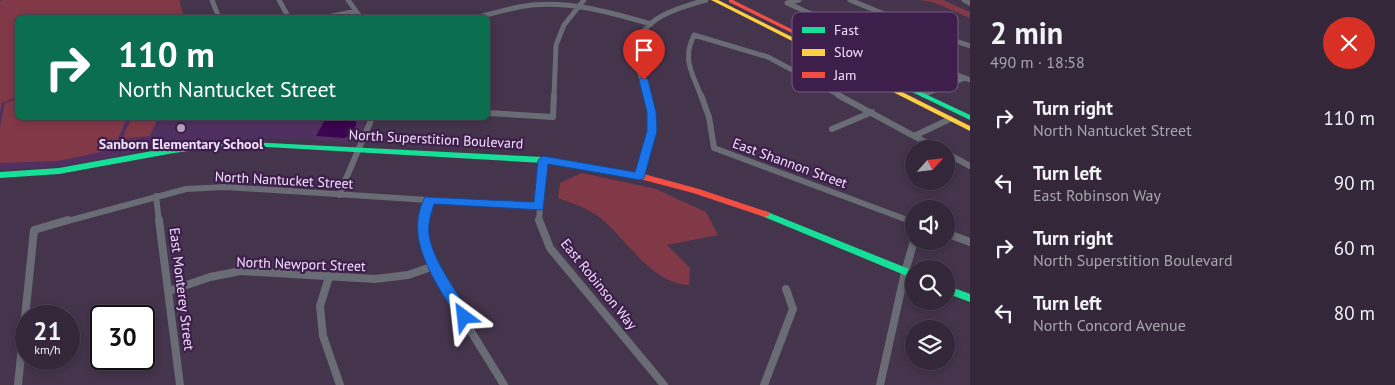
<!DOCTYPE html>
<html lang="en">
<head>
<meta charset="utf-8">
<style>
  body { margin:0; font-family:"PT Sans",sans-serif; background:#3b2f41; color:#f1f3f6; height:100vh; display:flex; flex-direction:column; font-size:19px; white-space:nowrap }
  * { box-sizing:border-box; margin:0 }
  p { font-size:16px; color:#a9a5ae }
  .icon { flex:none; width:28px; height:28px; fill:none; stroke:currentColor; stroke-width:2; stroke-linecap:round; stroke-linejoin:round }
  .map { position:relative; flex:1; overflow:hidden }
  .sheet { display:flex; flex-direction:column; background:#332739; width:425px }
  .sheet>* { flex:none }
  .top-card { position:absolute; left:15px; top:15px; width:475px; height:105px; border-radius:8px; box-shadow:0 2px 8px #0003,0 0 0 1px #4e4453; background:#0b6e4f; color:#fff; overflow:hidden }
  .needle { width:32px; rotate:63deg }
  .tools { position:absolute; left:905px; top:140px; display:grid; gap:10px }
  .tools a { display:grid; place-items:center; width:50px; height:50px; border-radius:50%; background:#332739; box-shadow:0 2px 8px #0003,0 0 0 1px #4e4453; font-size:25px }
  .speed { position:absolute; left:15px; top:305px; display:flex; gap:10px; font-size:25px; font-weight:700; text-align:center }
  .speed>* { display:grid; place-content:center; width:65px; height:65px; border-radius:50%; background:#332739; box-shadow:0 2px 8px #0003,0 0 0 1px #4e4453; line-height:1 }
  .speed small { font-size:12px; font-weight:400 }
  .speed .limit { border:2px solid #111; border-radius:8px; background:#fff; color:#111 }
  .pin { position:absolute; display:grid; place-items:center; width:42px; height:42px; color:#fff; margin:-51px -21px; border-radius:50% 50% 50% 0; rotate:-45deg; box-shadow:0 0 5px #0007 }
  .pin .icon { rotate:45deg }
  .me { position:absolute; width:55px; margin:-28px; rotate:330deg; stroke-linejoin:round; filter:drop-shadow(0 0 4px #0008) }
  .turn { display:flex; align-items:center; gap:18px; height:105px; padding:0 20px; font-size:22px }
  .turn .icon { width:65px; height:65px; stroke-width:2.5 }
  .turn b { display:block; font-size:35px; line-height:42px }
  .round { display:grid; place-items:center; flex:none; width:52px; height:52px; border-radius:26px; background:#3b2f41 }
  .headline { display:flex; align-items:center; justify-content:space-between; height:85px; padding:0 20px }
  h1 { font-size:30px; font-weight:800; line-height:38px }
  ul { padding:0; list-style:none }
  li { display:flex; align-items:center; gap:15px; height:65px; padding:0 20px }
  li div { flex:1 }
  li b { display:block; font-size:19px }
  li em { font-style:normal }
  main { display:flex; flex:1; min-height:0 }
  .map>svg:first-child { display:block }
</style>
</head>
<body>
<main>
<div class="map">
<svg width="970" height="385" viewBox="0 0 970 385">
  <rect width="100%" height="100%" fill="#44344c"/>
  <path fill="#503060" d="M17 97 18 118H366L358 138 355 141 349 143 270 138 224 139 193 142 62 166 0 170V111L2 103Z"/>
  <path fill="#823947" d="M2 0H179L184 17 18 18 17 97 2 103 0 111V1Z
    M921 0H943L970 12V18L935 3Z
    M17 99 18 118H127L117 141 136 139 135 145 58 161 0 163V127L5 103Z
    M133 118H158L150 136 122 139 130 121 153 118 131 120Z
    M582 173 656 189 673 197 706 212 718 235 667 245 690 268 689 285C653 284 628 242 604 221 591 209 574 204 558 198L560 183Z"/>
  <path fill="#3b054f" d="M326 118H356V125L353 134 344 138 316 136Z"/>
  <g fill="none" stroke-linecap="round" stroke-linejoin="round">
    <path stroke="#696b75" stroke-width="5" d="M212 0 219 18
      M279 0 289 18
      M348 0 361 18
      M850 0 923 30 970 46
      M964 0 970 3
      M787 3 889 49 970 80
      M787 3 799 0
      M323 18 356 11
      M475 18C494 13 513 7 532 5 573 1 612 13 651 24
      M904 22 923 17
      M923 95 965 78
      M554 96 556 45 564 25 584 0
      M647 96C643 81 635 64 637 48 641 17 681 7 706 0
      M701 96C692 72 682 60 694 35L768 57 841 96"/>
    <path stroke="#696b75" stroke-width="6" d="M701 95 709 117 714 148 913 222
      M838 95 938 149
      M488 113 553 117 554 95
      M832 129 872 112
      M914 136 950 119
      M946 153 970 166
      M640 176C647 148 655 124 647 95
      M339 195 372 118
      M156 196 159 222
      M64 222 186 189 225 187 539 207
      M423 222 429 200
      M539 222 543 160"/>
    <path stroke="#696b75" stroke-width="8" d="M159 220 180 385
      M423 220C415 249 487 356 504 385
      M539 220 550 248 664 385
      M910 220 914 222
      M946 233 970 242
      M329 277 320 306 323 336 340 385
      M169 291 210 277 241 271 375 279 408 275 434 266
      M18 385 34 230 68 220
      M764 385 793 309 786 289
      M880 385 905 272 914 241"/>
    <path fill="#16e098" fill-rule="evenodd" d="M883 74 970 115V120L881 77V75Z
      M232 141 543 157 570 161 574 164 570 167 543 163 232 145 174 153 59 174 0 178V172L59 168 174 147Z
      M765 211 914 271V279L762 216 760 214 762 212Z
      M946 285 970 294V302L946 293Z"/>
    <path fill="#ffcf43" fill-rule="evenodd" d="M711 0H718L970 126V131Z"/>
    <path fill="#f24e42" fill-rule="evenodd" d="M729 0H733L886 76 885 77H881L729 2Z
      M570 161 640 173 699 189 768 212 770 214 768 216 765 217 693 193 640 179 567 166 566 164 567 162Z"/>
  </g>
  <path fill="#1a73e8" stroke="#114b97" d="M641 78H647L648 80 656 112 657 131 644 178 640 180 548 164 543 210 434 204C432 211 430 217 429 224 425 253 458 291 471 317L469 321 464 323 459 321C438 285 402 240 425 197L534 202 538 160 543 156 635 172 647 131V112L639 80Z"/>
  <circle fill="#b6a4bf" stroke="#3e1f4c" stroke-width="2" cx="181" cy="128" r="5"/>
  <g text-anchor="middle" stroke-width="4.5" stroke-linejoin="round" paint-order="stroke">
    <g font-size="14" fill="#f3e1fd" stroke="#3e1f4c">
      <text transform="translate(436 139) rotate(3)" y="5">North Superstition Boulevard</text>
      <text transform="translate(790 163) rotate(20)" y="5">East Shannon Street</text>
      <text transform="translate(284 180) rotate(3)" y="5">North Nantucket Street</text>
      <text transform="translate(301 264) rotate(2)" y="5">North Newport Street</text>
      <text transform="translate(599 284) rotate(51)" y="5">East Robinson Way</text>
      <text transform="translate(182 289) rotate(83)" y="5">East Monterey Street</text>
    </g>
    <g font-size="14" font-weight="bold" fill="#f3e1fd" stroke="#3e1f4c">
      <text x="181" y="149">Sanborn Elementary School</text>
    </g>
  </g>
  <rect x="792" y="12" width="166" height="80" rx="8" fill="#3e1f4c" stroke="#745981" stroke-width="1"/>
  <rect x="802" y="27" width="23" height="6" fill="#16e098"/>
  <rect x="802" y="49" width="23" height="7" fill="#ffcf43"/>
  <rect x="802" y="72" width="23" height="6" fill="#f24e42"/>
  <g font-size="14" fill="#f3e1fd">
    <text x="834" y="35">Fast</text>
    <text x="834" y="57">Slow</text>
    <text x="834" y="80">Jam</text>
  </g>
</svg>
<div class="tools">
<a><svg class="needle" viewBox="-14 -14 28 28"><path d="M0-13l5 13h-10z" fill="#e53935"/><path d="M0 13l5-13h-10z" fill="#a9a5ae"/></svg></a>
<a><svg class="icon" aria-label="sound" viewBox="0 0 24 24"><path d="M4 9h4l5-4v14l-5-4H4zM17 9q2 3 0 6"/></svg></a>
<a><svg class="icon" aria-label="search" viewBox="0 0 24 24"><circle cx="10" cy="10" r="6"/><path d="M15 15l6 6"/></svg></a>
<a><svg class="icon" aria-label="layers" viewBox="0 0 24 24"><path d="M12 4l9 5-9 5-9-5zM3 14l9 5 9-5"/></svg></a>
</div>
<div class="speed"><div>21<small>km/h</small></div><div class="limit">30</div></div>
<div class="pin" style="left:644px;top:80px;background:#d93025"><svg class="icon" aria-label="arrive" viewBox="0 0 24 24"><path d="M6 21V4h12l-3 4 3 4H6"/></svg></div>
<svg class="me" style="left:464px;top:317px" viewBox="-20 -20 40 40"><path d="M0-17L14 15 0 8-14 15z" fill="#1a73e8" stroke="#fff" stroke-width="4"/></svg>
<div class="top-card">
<div class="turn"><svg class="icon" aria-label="right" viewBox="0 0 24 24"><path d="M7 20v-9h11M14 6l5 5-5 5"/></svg><div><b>110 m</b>North Nantucket Street</div></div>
</div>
</div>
<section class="sheet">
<div class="headline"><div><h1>2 min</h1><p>490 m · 18:58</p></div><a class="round" style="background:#d93025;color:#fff"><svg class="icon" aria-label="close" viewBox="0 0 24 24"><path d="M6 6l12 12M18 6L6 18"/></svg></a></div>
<ul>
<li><svg class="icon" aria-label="right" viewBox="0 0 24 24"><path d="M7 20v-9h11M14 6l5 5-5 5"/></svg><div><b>Turn right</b><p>North Nantucket Street</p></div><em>110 m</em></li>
<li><svg class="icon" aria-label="left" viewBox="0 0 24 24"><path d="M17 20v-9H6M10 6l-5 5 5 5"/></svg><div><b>Turn left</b><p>East Robinson Way</p></div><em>90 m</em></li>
<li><svg class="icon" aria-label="right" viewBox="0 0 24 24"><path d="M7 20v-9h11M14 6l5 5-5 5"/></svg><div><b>Turn right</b><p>North Superstition Boulevard</p></div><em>60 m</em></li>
<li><svg class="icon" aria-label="left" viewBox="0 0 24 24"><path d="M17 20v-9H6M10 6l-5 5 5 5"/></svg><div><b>Turn left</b><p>North Concord Avenue</p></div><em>80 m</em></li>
</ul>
</section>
</main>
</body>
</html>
